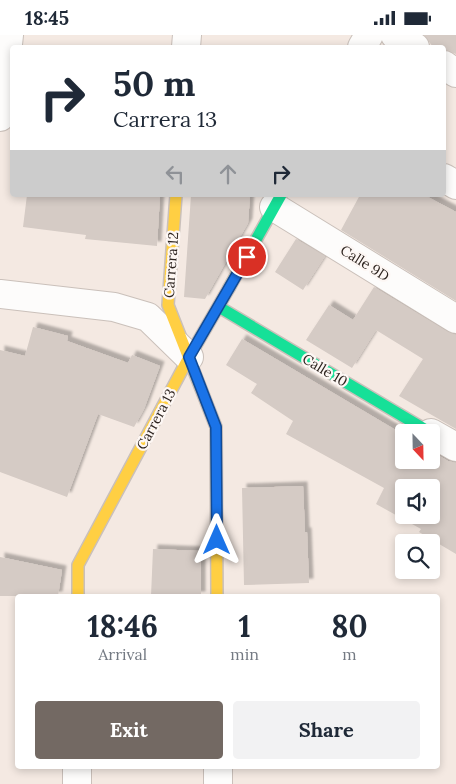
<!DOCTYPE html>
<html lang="en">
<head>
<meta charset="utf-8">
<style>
  body { margin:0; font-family:Lora,serif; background:#f2f2f3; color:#1f2937; height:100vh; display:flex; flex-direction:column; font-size:19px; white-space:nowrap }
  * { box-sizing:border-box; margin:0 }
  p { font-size:16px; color:#747a83 }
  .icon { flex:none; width:28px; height:28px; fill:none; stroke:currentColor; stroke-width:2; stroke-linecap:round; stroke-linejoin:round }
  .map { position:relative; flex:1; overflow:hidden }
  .panel { position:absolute; left:15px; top:559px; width:425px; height:175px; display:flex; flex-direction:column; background:#fff; border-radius:5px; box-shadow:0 2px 8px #0003 }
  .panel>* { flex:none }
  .hud { position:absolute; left:10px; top:10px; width:436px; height:152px; border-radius:5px; box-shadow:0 2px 8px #0003; background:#fff; color:#1f2937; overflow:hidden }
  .needle { width:32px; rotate:158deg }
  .fabs { position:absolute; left:395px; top:389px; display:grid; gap:10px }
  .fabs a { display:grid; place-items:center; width:45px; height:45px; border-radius:5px; background:#fff; box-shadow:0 2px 8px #0003; font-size:25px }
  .pin { position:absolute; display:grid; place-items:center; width:42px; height:42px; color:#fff; margin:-21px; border:2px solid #fff; border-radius:50%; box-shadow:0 1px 5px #0007 }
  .me { position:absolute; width:55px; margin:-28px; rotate:0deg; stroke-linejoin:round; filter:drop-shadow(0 0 4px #0008) }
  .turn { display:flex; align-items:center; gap:18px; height:105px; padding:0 20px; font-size:22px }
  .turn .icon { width:65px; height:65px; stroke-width:2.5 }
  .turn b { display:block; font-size:35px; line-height:42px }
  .lanes { display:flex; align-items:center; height:48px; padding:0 20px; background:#0003; justify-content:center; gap:25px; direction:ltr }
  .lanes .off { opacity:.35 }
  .eta { display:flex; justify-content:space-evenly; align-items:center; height:85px; text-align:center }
  .eta b { font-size:30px; font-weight:700; line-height:35px }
  .primary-button { display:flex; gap:10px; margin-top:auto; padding:10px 20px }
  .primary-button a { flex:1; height:58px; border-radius:5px; background:#736963; color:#fff; font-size:20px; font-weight:700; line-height:58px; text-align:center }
  .primary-button a+a { background:#f2f2f3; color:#1f2937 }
  .status { display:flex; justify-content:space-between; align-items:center; height:35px; padding:0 25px; background:#fff; direction:ltr }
  .status svg { height:14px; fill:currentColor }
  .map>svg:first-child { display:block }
</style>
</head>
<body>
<div class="status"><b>18:45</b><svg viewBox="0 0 49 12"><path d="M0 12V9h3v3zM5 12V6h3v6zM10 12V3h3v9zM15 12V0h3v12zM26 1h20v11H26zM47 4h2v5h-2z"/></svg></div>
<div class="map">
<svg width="456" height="749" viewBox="0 0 456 749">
  <defs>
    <filter id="shadow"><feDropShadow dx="4.5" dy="-4.5" stdDeviation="1" flood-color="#0004"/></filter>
  </defs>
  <rect width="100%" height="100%" fill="#f4e9e2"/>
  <path fill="#d5cbc5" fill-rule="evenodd" filter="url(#shadow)" d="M424 0H456V19L444 15V12H433Z
    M27 160H160L157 211 85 204 86 200 23 192Z
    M191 160H250L248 188 205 264 184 262Z
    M360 160H424L456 177V266L341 195Z
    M296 204 325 221 303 255 275 237Z
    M374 252 448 297 456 300V394L399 361 423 324 376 295 352 333 306 305 329 270 353 285Z
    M33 292 68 301 67 306 128 328 132 320 160 331 144 374 134 392 98 379 67 462 0 437V315L25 321Z
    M242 304 404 400V425H431V416L448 426 456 428V519L419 497 421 494 376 469 384 453 286 399 293 386 251 358 257 349 226 330ZM404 452H431V480H404Z
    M303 451 305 497H307L309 548 244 550 242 453Z
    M153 514 201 516V561H151Z
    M0 522 62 535 58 561H0Z"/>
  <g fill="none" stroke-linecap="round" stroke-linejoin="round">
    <g stroke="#cac0ba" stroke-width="30">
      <path id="street" d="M395 0 415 12
        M186 12 187 0
        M362 12 369 0
        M444 30 456 38
        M0 82 9 0
        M444 143 456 150
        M274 172 456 284
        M0 259 114 272 148 282 189 322
        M431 398 456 412
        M218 731V749
        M77 749V731"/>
    </g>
    <g stroke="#cac0ba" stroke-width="14">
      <path id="fast" d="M229 253 281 160
        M219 272 431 398"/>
    </g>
    <g stroke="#cac0ba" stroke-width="14">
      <path id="slow" d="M176 160 168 270 216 392 217 561
        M78 561V530L189 322 229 253"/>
    </g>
    <use href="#street" stroke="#fdfcfb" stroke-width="28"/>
    <use href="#fast" stroke="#16e098" stroke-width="11"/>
    <use href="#slow" stroke="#ffcf43" stroke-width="11"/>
  </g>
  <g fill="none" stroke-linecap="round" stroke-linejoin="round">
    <g stroke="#114b97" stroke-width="12">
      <path id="route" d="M217 505 216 392 189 322 247 222"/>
    </g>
    <use href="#route" stroke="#1a73e8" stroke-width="9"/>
  </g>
  <g text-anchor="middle" stroke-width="4.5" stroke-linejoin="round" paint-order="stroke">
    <g font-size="14" fill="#2d241f" stroke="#fdf7f4">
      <text transform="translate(365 228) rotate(32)" y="5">Calle 9D</text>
      <text transform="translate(171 230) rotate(-86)" y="5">Carrera 12</text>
      <text transform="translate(325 335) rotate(31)" y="5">Calle 10</text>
      <text transform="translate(156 384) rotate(-62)" y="5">Carrera 13</text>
    </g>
  </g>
</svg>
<div class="fabs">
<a><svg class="needle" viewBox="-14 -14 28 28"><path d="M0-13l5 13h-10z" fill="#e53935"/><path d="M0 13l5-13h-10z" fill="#747a83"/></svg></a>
<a><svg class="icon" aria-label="sound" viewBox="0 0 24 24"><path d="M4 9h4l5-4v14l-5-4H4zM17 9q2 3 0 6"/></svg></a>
<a><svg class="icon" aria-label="search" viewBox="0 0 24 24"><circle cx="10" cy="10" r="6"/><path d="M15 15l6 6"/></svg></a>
</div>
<div class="pin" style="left:247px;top:222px;background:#d93025"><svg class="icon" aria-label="arrive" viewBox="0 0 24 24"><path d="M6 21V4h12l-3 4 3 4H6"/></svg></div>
<svg class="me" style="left:217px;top:505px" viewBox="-20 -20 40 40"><path d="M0-17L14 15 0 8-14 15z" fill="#1a73e8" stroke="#fff" stroke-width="4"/></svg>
<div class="hud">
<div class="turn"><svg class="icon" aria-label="right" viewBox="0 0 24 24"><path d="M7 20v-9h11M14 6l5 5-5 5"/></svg><div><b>50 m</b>Carrera 13</div></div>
<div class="lanes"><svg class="icon off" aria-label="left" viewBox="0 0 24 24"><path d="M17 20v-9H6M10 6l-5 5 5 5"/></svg><svg class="icon off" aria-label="ahead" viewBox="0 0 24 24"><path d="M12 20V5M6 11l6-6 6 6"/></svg><svg class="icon" aria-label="right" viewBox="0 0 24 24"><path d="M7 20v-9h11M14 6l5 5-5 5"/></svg></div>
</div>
<section class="panel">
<div class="eta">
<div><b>18:46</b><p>Arrival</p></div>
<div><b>1</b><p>min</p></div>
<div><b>80</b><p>m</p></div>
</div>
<div class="primary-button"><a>Exit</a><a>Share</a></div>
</section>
</div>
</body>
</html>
